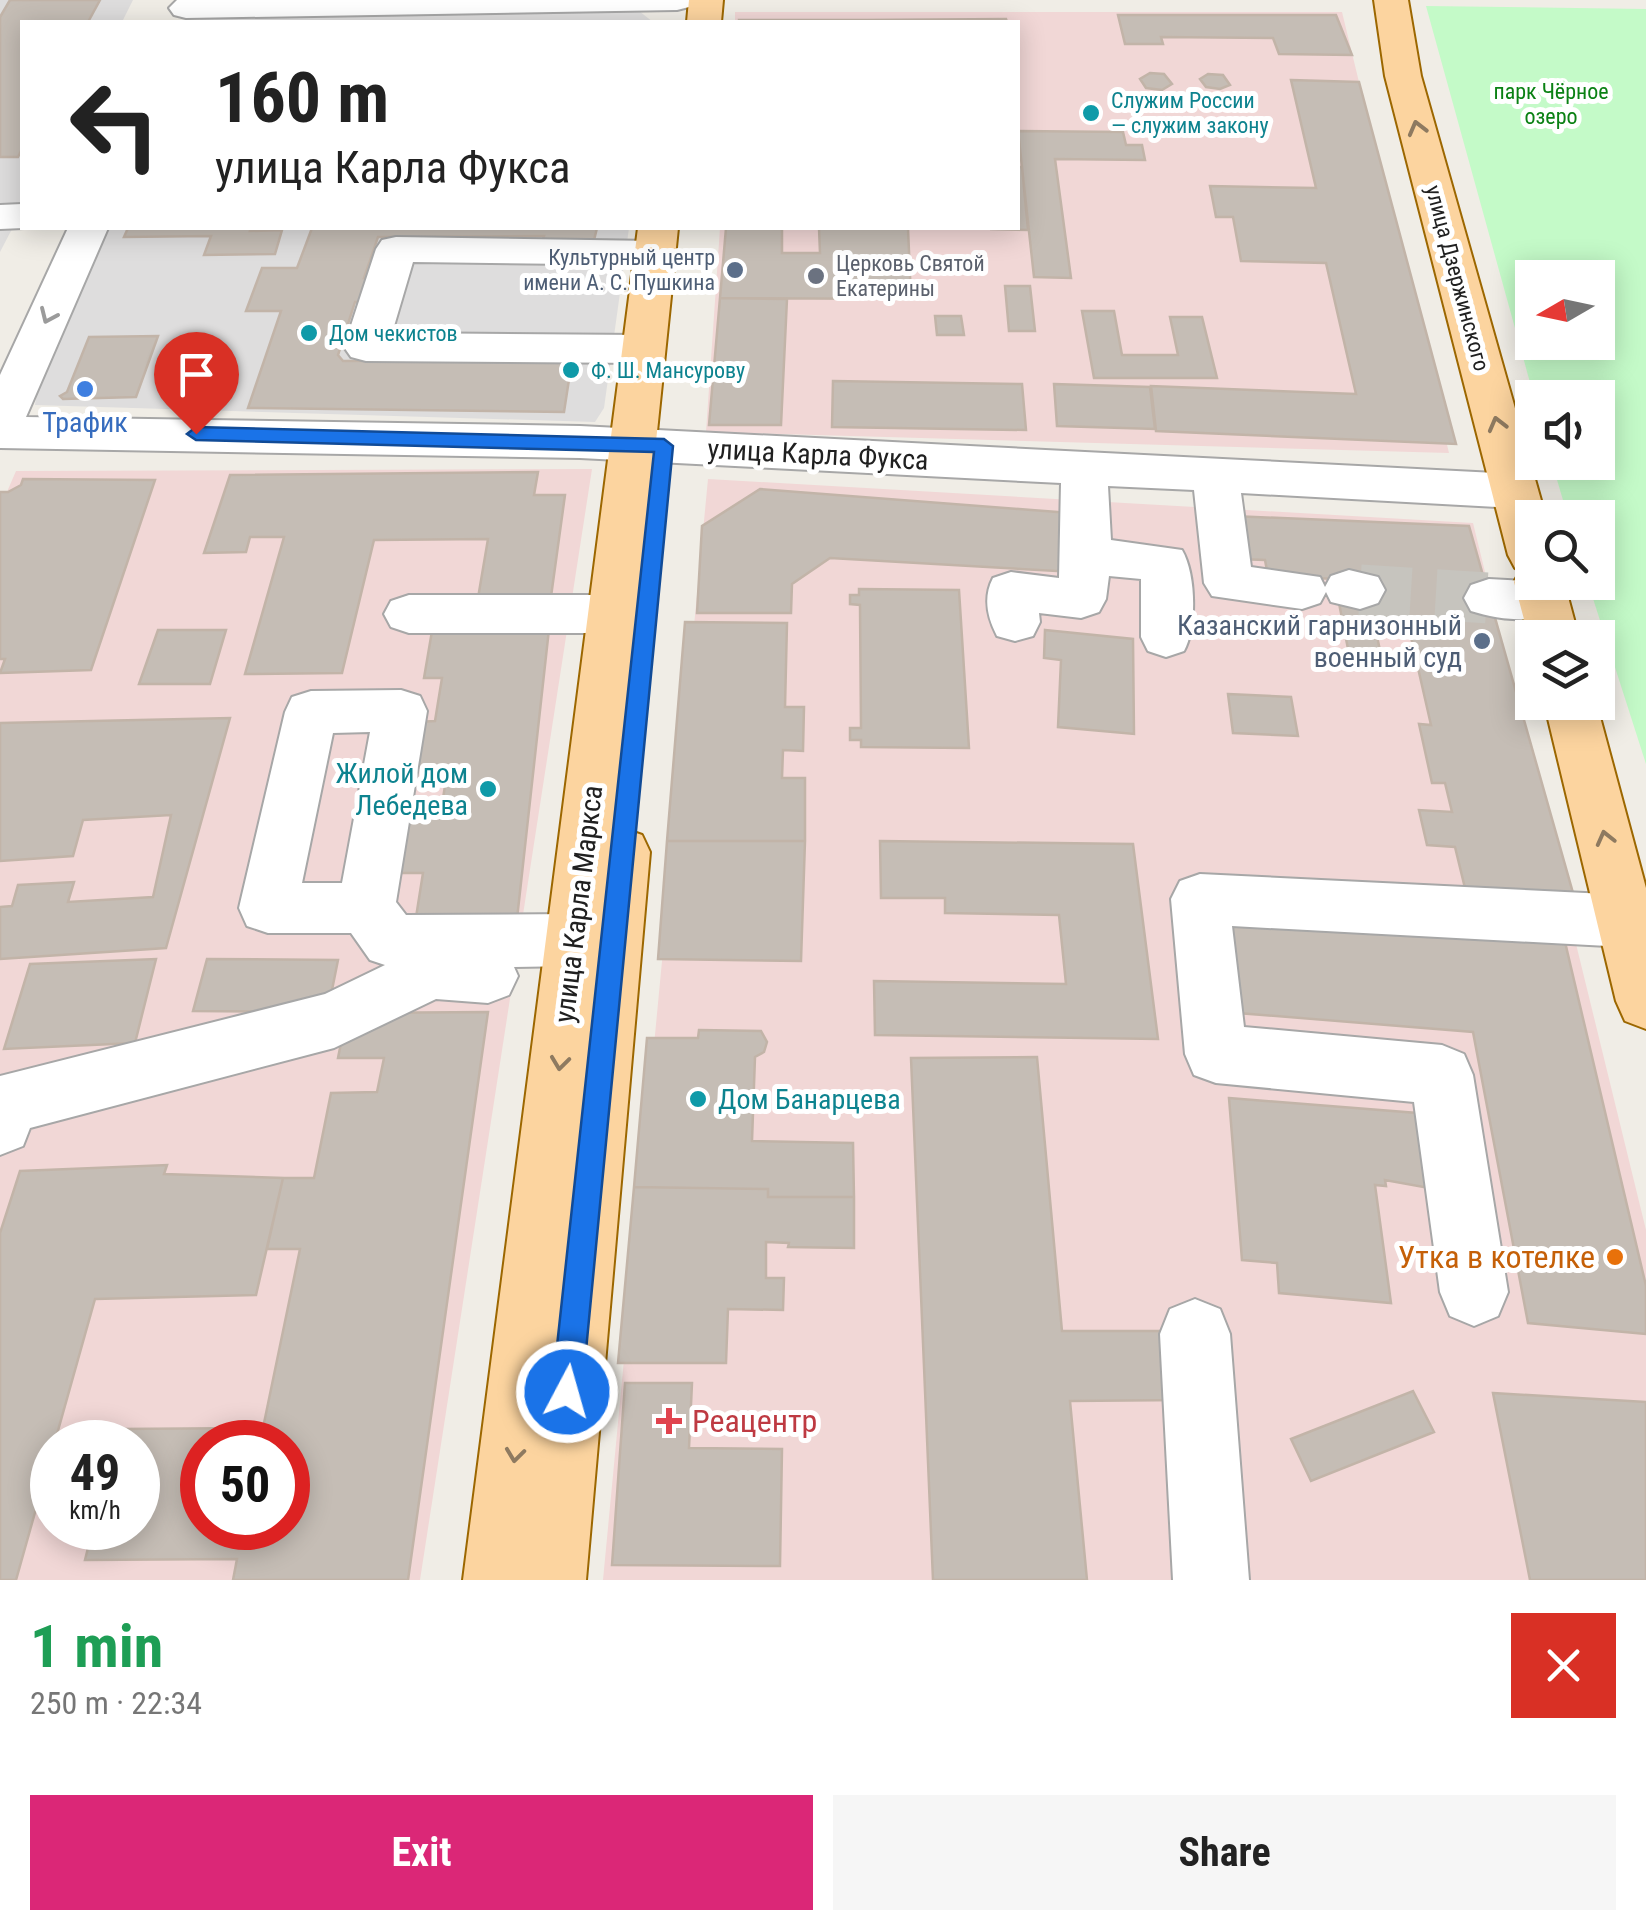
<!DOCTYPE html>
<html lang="en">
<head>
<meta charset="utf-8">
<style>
  body { margin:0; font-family:"Roboto Condensed",sans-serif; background:#f6f6f6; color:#222; height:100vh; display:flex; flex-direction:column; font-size:38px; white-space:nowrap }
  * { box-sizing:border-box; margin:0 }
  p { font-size:32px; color:#767676 }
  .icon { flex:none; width:55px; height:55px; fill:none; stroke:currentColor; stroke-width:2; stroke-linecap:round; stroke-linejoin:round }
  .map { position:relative; height:1580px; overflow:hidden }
  .drawer { display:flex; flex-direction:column; background:#fff; flex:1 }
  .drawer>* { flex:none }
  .banner { position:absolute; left:20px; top:20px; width:1000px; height:210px; border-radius:0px; box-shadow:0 5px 25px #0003; background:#fff; color:#222; overflow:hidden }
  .needle { width:65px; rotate:261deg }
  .fabs { position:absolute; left:1515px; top:260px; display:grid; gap:20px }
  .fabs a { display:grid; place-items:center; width:100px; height:100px; border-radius:0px; background:#fff; box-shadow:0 5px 25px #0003; font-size:50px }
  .speed { position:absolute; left:30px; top:1420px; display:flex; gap:20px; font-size:50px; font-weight:700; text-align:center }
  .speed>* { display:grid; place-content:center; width:130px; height:130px; border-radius:50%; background:#fff; box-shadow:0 5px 25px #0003; line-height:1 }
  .speed small { font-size:25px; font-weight:400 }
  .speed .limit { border:15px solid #d22; background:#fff; color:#111 }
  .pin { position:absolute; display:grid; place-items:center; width:85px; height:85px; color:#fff; margin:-102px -42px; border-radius:50% 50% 50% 0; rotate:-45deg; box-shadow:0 0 10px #0007 }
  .pin .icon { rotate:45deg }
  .me { position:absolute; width:110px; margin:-55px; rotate:6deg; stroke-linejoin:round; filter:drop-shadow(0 0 8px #0008) }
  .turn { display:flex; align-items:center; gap:35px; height:210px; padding:0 30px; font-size:45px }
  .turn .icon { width:130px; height:130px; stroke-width:2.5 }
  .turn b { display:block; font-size:70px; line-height:85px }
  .round { display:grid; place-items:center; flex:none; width:105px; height:105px; border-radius:0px; background:#f6f6f6 }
  .overview { display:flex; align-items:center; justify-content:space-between; height:170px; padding:0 30px }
  h1 { font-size:60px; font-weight:700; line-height:75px; color:#1e9e55 }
  .primary-button { display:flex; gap:20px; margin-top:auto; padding:20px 30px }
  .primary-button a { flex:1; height:115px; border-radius:0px; background:#db2777; color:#fff; font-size:40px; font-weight:700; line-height:115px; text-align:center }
  .primary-button a+a { background:#f6f6f6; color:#222 }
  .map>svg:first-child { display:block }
</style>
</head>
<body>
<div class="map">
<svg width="1646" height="1580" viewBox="0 0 1646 1580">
  <rect width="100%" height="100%" fill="#f0ede6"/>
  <path fill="#dedddd" d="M0 0H133L122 22H22V210L0 252Z
    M639 11 653 22H197L208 14Z
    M106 228H629L604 408 595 422 35 405 38 385Z"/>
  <path fill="#f1d7d6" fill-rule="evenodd" d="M735 12H1342L1449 453 706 432 720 228H1018V22H735Z
    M592 469 420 1580H0V508L16 471ZM52 1442H138V1528H52ZM202 1442H288V1528H202Z
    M708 479 1473 523 1646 1230V1580H603Z"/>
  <path fill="#c4fac8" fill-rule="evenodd" d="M1426 6 1646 9V764L1588 583 1598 582V518L1568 517 1552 463 1598 462V398L1534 397ZM1532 278H1598V342H1532Z"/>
  <path fill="#c5bdb5" stroke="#c2b4a8" stroke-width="2.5" fill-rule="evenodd" d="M10 0H100L88 22H22V149L18 157H0V17Z
    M1118 15H1336L1352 55 1279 54 1273 38 1161 37 1163 44H1125Z
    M1006 19 1007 22H869V20Z
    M739 20H869V22H739Z
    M1150 73 1164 74 1172 84 1162 90 1146 88 1140 79Z
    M1208 74 1223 75 1230 85 1220 89 1206 87 1200 79Z
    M1291 80 1359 82 1456 444 1156 431 1151 386 1356 394 1326 263 1241 261 1233 217H1216L1210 186 1316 188Z
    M1018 131 1123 132 1126 145H1142L1145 160 1055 159 1071 278 1034 277Z
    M1018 167H1022L1028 230 990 229 1018 228Z
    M128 228H251L250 231 282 230 275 254 204 255 211 236 124 237Z
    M312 228H597L594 240H543L544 236 378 237 364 278H372L364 302H355L338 355 343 361 572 360 564 412 248 408 281 311H246L262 268H297Z
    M726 228H782V253H820L819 228H908L911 299 720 298Z
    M1005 286H1030L1035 331H1009Z
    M720 298 787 299 781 425H709Z
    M1082 311H1114L1122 355H1178L1170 317H1202L1217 378H1094Z
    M935 316H961L964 335H937Z
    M158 336 136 397 63 399 60 396 67 392 89 337Z
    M182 357H224L209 397H167Z
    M833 381 1022 384 1026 430 832 427Z
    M1054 384 1150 387 1155 429 1057 426Z
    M538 472 534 495H565L550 604H477L488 539 374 540 342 673 245 674 284 537H250L246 552 204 553 230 475Z
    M23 479 155 480 91 670 0 673 5 659H0V492H8L21 485Z
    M760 489 1070 513 1074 572 830 558 792 584 791 613H697L702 526Z
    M1232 516 1469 526 1573 893 1465 888 1455 847 1427 845 1419 810 1452 812 1445 783H1432L1419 724 1431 725 1408 624 1374 622 1382 660 1350 659 1339 603 1358 580 1268 576 1265 560 1239 559Z
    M859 589 959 590 969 748 861 747V740H850V728H861L860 605 850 604V595H859Z
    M685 622 787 623 785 707H804L803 751 783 750 782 778H805V841H667Z
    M549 629 516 928 414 930 423 873H390L401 812 441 811 448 767 409 768 417 722 435 721 442 678H424L432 631Z
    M158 630H226L210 684H139Z
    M1045 630 1133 639 1134 734 1058 727 1061 660 1044 658Z
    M1228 694 1291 697 1298 736 1233 733Z
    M230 718 166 948 0 959V907L12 906 18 885 74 882 68 902 153 897 171 815 83 820 73 856 0 861V723Z
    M667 841H805L801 961 658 959Z
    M880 841 1133 844 1158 1039 875 1035 874 981 1066 984 1059 915 945 913V898H881Z
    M1230 915 1565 942 1646 1286V1334L1528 1323 1473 1032 1238 1013Z
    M156 959 135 1043 4 1049 30 964Z
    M207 959 338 960 331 995 314 1012 193 1011Z
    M488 1012 408 1580H233L237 1559 85 1560 93 1528H138V1442H115L118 1429 263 1428 300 1249H267L283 1178H314L331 1093 377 1092 384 1058H338L347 1013ZM202 1442H288V1528H202Z
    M699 1030 761 1031 767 1042 764 1052 755 1057 752 1141 853 1143 854 1197H768V1189L634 1187 647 1038H698Z
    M1037 1057 1062 1331H1174L1183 1400 1070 1401 1087 1580H933L911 1058Z
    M1229 1098 1417 1113 1429 1188 1385 1180 1386 1186 1375 1185 1391 1303 1279 1293 1277 1263 1242 1260Z
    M167 1165 164 1174 283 1178 256 1295 95 1299 16 1580H0V1233L20 1171Z
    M634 1187 768 1189V1197H854V1248L788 1247 789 1243 766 1242V1278H784L783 1310 728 1309 726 1363H618Z
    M625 1383H692L689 1448 782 1449 780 1566 612 1565Z
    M1413 1391 1434 1432 1311 1481 1291 1439Z
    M1493 1393 1646 1402V1580H1530Z"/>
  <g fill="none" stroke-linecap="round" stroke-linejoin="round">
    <path stroke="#c6c4be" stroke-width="51" stroke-dasharray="51 25" stroke-linecap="butt" d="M1360 590 1489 598"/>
    <g stroke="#a7a7a7" stroke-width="4">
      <path id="minor" d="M177 0H694L689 7 677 10 186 18 174 15 169 8Z
        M22 204 24 228 0 229V205Z
        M68 228H108L26 417 580 426 1515 474 1532 479 1538 491 1532 503 1515 508 1241 493 1251 567 1320 577 1325 587 1331 576 1349 570 1378 577 1385 590 1378 603 1360 609 1331 602 1326 592 1320 603 1302 609 1212 596 1204 583 1194 490 1108 486 1111 540 1182 550C1196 574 1197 627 1184 651L1166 657 1148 651 1141 637V579L1109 576 1106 599 1099 612 1081 618 1039 613 1040 622 1033 636 1015 641 997 636C987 617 983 597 993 578L1011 572 1059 578 1061 483 580 458 0 448V375Z
        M396 237 655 241 669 244 675 253 669 262 655 265 413 262 392 333 642 335 657 339 664 349 657 359 642 363 366 361 351 357 344 347 376 249 382 240Z
        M1489 579 1545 582 1562 588 1569 601 1562 614C1533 623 1499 620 1471 611L1464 598 1471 585Z
        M409 595H612L630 601 637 614 630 627 612 633H409L391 627 384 614 391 601Z
        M401 690 420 696 427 711 396 902 406 915 574 914 595 921 604 940 595 959 574 966 514 967 518 976 509 995 488 1003 436 999 334 1048 30 1128 23 1146 0 1155V1076L325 994 385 965 370 960 351 933H268L247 926 239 908 285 712 292 697 311 691ZM370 732 342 883H302L333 733Z
        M1200 874 1626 895 1646 903V939L1626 947 1232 926 1244 1027 1442 1045 1464 1054 1473 1075 1508 1292 1498 1316 1474 1326 1450 1316 1440 1292 1414 1102 1216 1083 1194 1075 1185 1054 1171 899 1180 881Z
        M1195 1299 1220 1309 1230 1334 1249 1580H1173L1160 1334 1170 1309Z"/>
    </g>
    <g stroke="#9c6700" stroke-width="4">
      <path id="major" d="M689 0H723L721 22H687Z
        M1374 0H1408L1421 76 1546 518H1532V582H1564L1579 638H1532V645L1529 638 1514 582 1521 570 1515 568 1508 555 1385 76Z
        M638 228H678L616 830 622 828 642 835 650 852 586 1580H463Z
        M1544 702H1596L1646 888V1029L1625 1021 1616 1001Z"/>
    </g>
    <use href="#minor" fill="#fff" fill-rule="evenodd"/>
    <use href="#major" fill="#fcd49f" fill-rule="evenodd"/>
  </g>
  <defs><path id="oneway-chevron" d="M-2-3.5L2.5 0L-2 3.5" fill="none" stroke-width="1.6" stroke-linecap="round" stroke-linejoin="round" transform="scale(2.5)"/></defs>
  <g stroke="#8e7a60">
    <use href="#oneway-chevron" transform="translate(1417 128) rotate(-105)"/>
    <use href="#oneway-chevron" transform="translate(1497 424) rotate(-105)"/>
    <use href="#oneway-chevron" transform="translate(1605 838) rotate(-104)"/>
    <use href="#oneway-chevron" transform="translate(560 1063) rotate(97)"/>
    <use href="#oneway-chevron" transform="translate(515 1455) rotate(97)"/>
  </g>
  <use stroke="#9b9b9b" href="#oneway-chevron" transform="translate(48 316) rotate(114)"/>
  <path fill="#1a73e8" stroke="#114b97" stroke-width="2.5" d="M196 427 664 439 673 446 582 1392 577 1403 567 1407 557 1403 552 1392 654 452 196 440 187 434Z"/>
  <g fill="#0f9aa8" stroke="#fff" stroke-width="4">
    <circle cx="1091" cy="113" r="10"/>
    <circle cx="309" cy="333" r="10"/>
    <circle cx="571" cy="370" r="10"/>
    <circle cx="488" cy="789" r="10"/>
    <circle cx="698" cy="1099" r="10"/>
  </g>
  <g fill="#5c6f8a" stroke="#fff" stroke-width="4">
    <circle cx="735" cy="270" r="10"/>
    <circle cx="1482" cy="641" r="10"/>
  </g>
  <circle fill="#6b7280" stroke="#fff" stroke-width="4" cx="816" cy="276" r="10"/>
  <circle fill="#3f7fe0" stroke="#fff" stroke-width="4" cx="85" cy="389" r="10"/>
  <circle fill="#e8710a" stroke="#fff" stroke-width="4" cx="1615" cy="1257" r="10"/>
  <path fill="#e0444e" stroke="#fff" stroke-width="4" d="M664 1406h10v10h10v10h-10v10h-10v-10h-10v-10h10z"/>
  <g text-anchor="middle" stroke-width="10" stroke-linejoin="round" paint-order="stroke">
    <g font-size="22" fill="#0b8114" stroke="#fff">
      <text x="1551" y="99">парк Чёрное<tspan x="1551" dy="25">озеро</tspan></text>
    </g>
    <g font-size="22" fill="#0d838f" stroke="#fff" text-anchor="start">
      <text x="1111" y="108">Служим России<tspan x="1111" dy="25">— служим закону</tspan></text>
      <text x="329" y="341">Дом чекистов</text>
      <text x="591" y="378">Ф. Ш. Мансурову</text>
    </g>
    <g font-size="22" fill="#4e5e75" stroke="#fff" text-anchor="end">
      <text x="715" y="265">Культурный центр<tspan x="715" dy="25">имени А. С. Пушкина</tspan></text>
    </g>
    <g font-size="22" fill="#5b616d" stroke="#fff" text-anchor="start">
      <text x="836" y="271">Церковь Святой<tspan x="836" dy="25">Екатерины</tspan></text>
    </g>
    <g font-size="22" fill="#202020" stroke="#fff">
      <text transform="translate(1458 278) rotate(75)" y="8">улица Дзержинского</text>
    </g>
    <g font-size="28" fill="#366cbe" stroke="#fff">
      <text x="85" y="432">Трафик</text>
    </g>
    <g font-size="28" fill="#202020" stroke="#fff">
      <text transform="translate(818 454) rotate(3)" y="10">улица Карла Фукса</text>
      <text transform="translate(578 904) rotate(-83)" y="10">улица Карла Маркса</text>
    </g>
    <g font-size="28" fill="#4e5e75" stroke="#fff" text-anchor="end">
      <text x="1462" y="635">Казанский гарнизонный<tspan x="1462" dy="32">военный суд</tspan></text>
    </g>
    <g font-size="28" fill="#0d838f" stroke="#fff" text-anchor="end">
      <text x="468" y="783">Жилой дом<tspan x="468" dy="32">Лебедева</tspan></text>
      <text x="718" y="1109" text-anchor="start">Дом Банарцева</text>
    </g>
    <g font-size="32" fill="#c56008" stroke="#fff" text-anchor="end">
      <text x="1595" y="1268">Утка в котелке</text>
    </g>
    <g font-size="32" fill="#be3a42" stroke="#fff" text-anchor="start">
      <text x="692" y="1432">Реацентр</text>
    </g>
  </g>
</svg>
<div class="fabs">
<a><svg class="needle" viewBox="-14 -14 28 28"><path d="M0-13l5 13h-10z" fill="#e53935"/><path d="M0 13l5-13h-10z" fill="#767676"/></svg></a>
<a><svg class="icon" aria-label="sound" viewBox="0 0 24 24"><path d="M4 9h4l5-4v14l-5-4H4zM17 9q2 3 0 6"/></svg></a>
<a><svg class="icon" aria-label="search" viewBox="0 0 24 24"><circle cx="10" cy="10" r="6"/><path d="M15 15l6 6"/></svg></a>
<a><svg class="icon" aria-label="layers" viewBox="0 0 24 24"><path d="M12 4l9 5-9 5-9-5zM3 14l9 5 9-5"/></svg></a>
</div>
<div class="speed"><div>49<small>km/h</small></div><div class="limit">50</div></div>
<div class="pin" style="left:196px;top:434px;background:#d93025"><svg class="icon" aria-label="arrive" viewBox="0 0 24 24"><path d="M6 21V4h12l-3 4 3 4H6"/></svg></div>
<svg class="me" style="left:567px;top:1392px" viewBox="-20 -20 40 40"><circle r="17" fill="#1a73e8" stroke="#fff" stroke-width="3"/><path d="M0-11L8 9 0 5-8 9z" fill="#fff"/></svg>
<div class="banner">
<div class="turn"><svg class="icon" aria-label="left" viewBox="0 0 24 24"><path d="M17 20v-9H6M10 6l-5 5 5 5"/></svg><div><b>160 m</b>улица Карла Фукса</div></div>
</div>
</div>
<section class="drawer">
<div class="overview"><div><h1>1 min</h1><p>250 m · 22:34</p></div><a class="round" style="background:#d93025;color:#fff"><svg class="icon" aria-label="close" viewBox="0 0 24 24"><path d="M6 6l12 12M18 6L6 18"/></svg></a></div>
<div class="primary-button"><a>Exit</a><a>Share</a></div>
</section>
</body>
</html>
